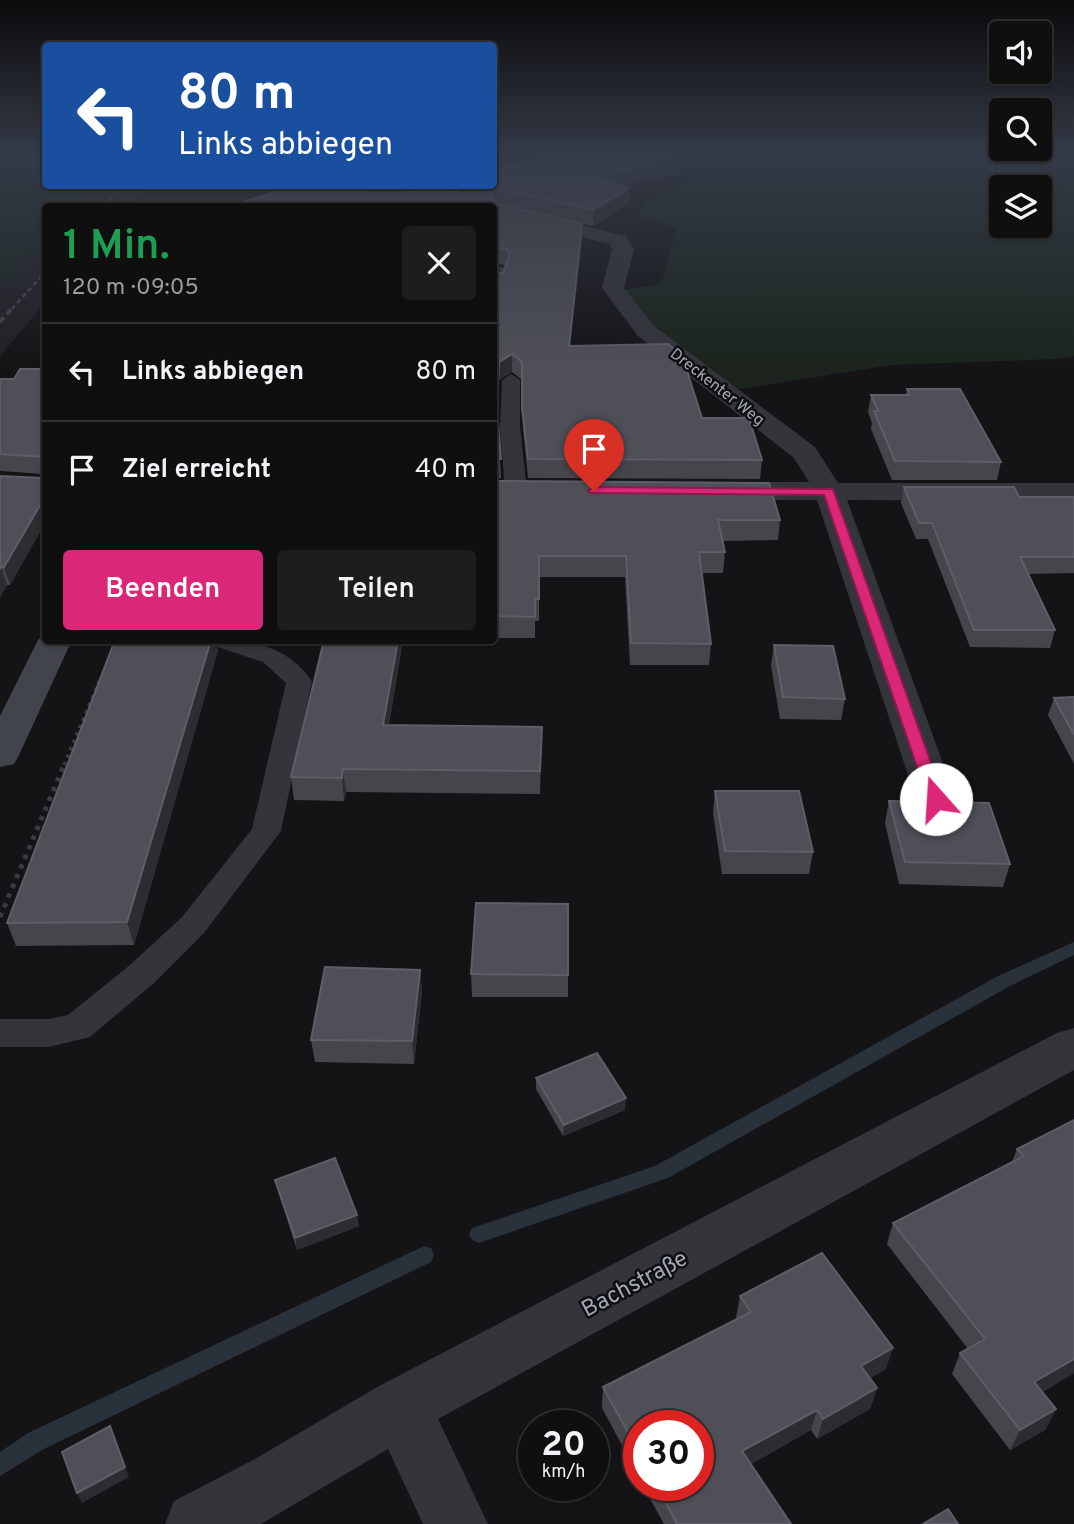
<!DOCTYPE html>
<html lang="de">
<head>
<meta charset="utf-8">
<style>
  body { margin:0; font-family:Overpass,sans-serif; background:#1d1d1e; color:#f1f3f6; height:100vh; display:flex; flex-direction:column; font-size:26px; white-space:nowrap }
  * { box-sizing:border-box; margin:0 }
  p { font-size:23px; color:#9b9c9f }
  .icon { flex:none; width:38px; height:38px; fill:none; stroke:currentColor; stroke-width:2; stroke-linecap:round; stroke-linejoin:round }
  .map { position:relative; flex:1; overflow:hidden }
  .drawer { position:absolute; left:42px; top:203px; width:455px; height:441px; display:flex; flex-direction:column; background:#0f0f10; border-radius:7px; box-shadow:0 2px 5px #0004,0 0 0 2px #2f2f30 }
  .drawer>* { flex:none }
  .guide { position:absolute; left:42px; top:42px; width:455px; height:147px; border-radius:7px; box-shadow:0 2px 5px #0004,0 0 0 2px #2f2f30; background:#1a4fa0; color:#fff; overflow:hidden }
  .tools { position:absolute; left:989px; top:21px; display:grid; gap:14px }
  .tools a { display:grid; place-items:center; width:63px; height:63px; border-radius:7px; background:#0f0f10; box-shadow:0 2px 5px #0004,0 0 0 2px #2f2f30; font-size:35px }
  .speed { position:absolute; left:518px; top:1410px; display:flex; gap:14px; font-size:35px; font-weight:700; text-align:center }
  .speed>* { display:grid; place-content:center; width:91px; height:91px; border-radius:50%; background:#0f0f10; box-shadow:0 2px 5px #0004,0 0 0 2px #2f2f30; line-height:1 }
  .speed small { font-size:18px; font-weight:400 }
  .speed .limit { border:10px solid #d22; background:#fff; color:#111 }
  .pin { position:absolute; display:grid; place-items:center; width:60px; height:60px; color:#fff; margin:-72px -30px; border-radius:50% 50% 50% 0; rotate:-45deg; box-shadow:0 0 7px #0007 }
  .pin .icon { rotate:45deg }
  .me { position:absolute; width:77px; margin:-38px; rotate:341deg; stroke-linejoin:round; filter:drop-shadow(0 0 5px #0008) }
  .turn { display:flex; align-items:center; gap:24px; height:147px; padding:0 21px; font-size:32px }
  .turn .icon { width:91px; height:91px; stroke-width:2.5 }
  .turn b { display:block; font-size:49px; line-height:60px }
  .round { display:grid; place-items:center; flex:none; width:74px; height:74px; border-radius:7px; background:#1d1d1e }
  .headline { display:flex; align-items:center; justify-content:space-between; height:119px; padding:0 21px }
  h1 { font-size:42px; font-weight:600; line-height:52px; color:#1e9e55 }
  .cta { display:flex; gap:14px; margin-top:auto; padding:14px 21px }
  .cta a { flex:1; height:80px; border-radius:7px; background:#db2777; color:#fff; font-size:28px; font-weight:600; line-height:80px; text-align:center }
  .cta a+a { background:#1d1d1e; color:#f1f3f6 }
  ul { padding:0; list-style:none }
  li { display:flex; align-items:center; gap:21px; height:98px; padding:0 21px; border-top:2px solid #2f2f30 }
  li div { flex:1 }
  li b { display:block; font-size:26px }
  li em { font-style:normal }
  .map>svg:first-child { display:block }
</style>
</head>
<body>
<div class="map">
<svg width="1074" height="1524" viewBox="0 0 1074 1524">
  <rect width="100%" height="100%" fill="#141416"/>
  <path fill="#202023" d="M95 186H147L129 206H76Z
    M45 239V303L0 356V289Z"/>
  <path fill="#1c241d" fill-rule="evenodd" d="M0 154H45L46 186H95L76 206H46L45 239 0 289Z
    M796 154H882L952 167 995 154H1074V356L1056 359 891 365 735 390 660 334 621 290 661 284 677 229 637 215 647 201 689 181ZM1001 187H1040V226H1001Z"/>
  <g fill="none" stroke-linecap="round" stroke-linejoin="round">
    <path fill="#29323a" fill-rule="evenodd" d="M1074 942V955L1010 986 668 1178 479 1243 472 1240 469 1234 472 1228 655 1166 998 976Z
      M424 1246 431 1248 434 1255 431 1262 44 1449 0 1476V1452L28 1433Z"/>
    <path stroke="#3a3c42" stroke-width="3.5" stroke-dasharray="3.5 4.5" stroke-linecap="butt" d="M64 765 101 677"/>
    <path stroke="#3a3c42" stroke-width="5" stroke-dasharray="4.5 6" stroke-linecap="butt" d="M0 917 65 763"/>
    <path fill="#34353b" fill-rule="evenodd" d="M494 265 506 268 508 271 503 287 494 288Z
      M511 374 520 380V427L527 490 524 495H508L505 490 500 427 502 380Z
      M209 640C250 640 286 644 312 681L281 831 204 933 154 983 90 1037 49 1047H0V1019H49L68 1015 130 965 182 917 252 829 286 683 263 662 212 645Z"/>
    <path fill="#34353b" fill-rule="evenodd" d="M494 204 626 236 634 249 624 288 654 326 815 447 838 483H1074V501L847 500 956 799 950 808 936 812 922 808 916 799 817 500H720L710 497 705 491 710 485 720 482H809L794 458 638 336 602 288 612 249 610 244 494 216V206H487Z
      M1074 1028V1070L438 1419 488 1524H423L388 1449 261 1524H165L174 1501 255 1459 379 1386 1057 1033Z"/>
    <path fill="#42444b" fill-rule="evenodd" d="M436 186H466L463 190 402 206H371L374 202Z
      M46 632V640H72L19 755 14 764 0 767V716L38 640Z"/>
    <path stroke="#474950" stroke-width="2.5" stroke-dasharray="4.5 3.5" stroke-linecap="butt" d="M103 206 122 186
      M12 309 46 271"/>
    <path stroke="#474950" stroke-width="3.5" stroke-dasharray="6 4.5" stroke-linecap="butt" d="M0 322 13 307"/>
  </g>
  <path fill="#45454b" d="M494 154H557L514 164 682 156 681 171 623 186 629 203 593 226 493 203 582 224V240L570 346 702 418 762 460 760 479 528 478 523 427 522 380 512 372 499 380 498 418 501 478 494 479V273H503L506 265 494 263V206L394 193H467L464 192V186H494Z
    M46 369V521L10 585H7L0 597V476L43 478V474L0 471V379H14Z
    M907 389 1001 462 997 480H892L871 429 872 423 868 412 871 395H906Z
    M494 481 780 520 778 540 722 541 725 552 723 573H702L711 644 709 665H630L625 577H539V621H535V638H494Z
    M904 487 1019 497H1074V573L1028 574 1055 630 1050 648 970 647 928 539H916L901 503Z
    M324 640H403L389 725 542 727 540 794 346 792 344 801 294 800 291 777Z
    M774 645 845 699 841 720 780 719 771 666Z
    M218 650 134 945 16 946 7 923Z
    M1074 697V764L1048 715 1054 698Z
    M715 791 813 852 809 874H722L713 813Z
    M889 801 1010 864 1003 887 899 884 885 823Z
    M420 970 422 992 414 1064 315 1062 311 1040Z
    M471 974 568 975V997H472Z
    M536 1078 625 1110 563 1136 536 1089Z
    M1074 1120V1373L1042 1392 1056 1409 1045 1430 1010 1450 952 1374 960 1353 968 1349 887 1244 893 1223 1012 1162 1017 1149Z
    M275 1180 359 1226 297 1250 278 1191Z
    M740 1296 886 1369 870 1378 877 1388 870 1409 817 1439 811 1430 751 1464 791 1524H664L643 1486H698L639 1426V1477L602 1408 603 1387 738 1319 736 1317Z"/>
  <path fill="#2d2d31" d="M497 154H557L494 169V155Z
    M682 156 681 171 597 192 598 177Z
    M371 186H421L373 199 367 191Z
    M629 188V203L593 226V210Z
    M582 224V240L568 364 569 346Z
    M512 354V372L499 380 497 427 499 362Z
    M46 495V521L10 585 4 567Z
    M1 567 7 585 0 597V569Z
    M211 640H216L218 650 134 945 127 922Z
    M398 640H403L385 748 383 725Z
    M343 769 346 792 344 801 342 778Z
    M420 970 422 992 414 1064 412 1041Z
    M626 1098 625 1110 563 1136 564 1125Z
    M357 1215 359 1226 297 1250 295 1238Z
    M893 1348 886 1369 854 1386 861 1366Z
    M1074 1359V1373L1024 1402 1034 1382Z
    M877 1388 870 1409 817 1439 823 1419Z
    M1056 1409 1045 1430 1010 1450 1020 1430Z
    M817 1410 811 1430 738 1471 742 1451Z
    M110 1426 129 1477 82 1503 77 1493Z"/>
  <path fill="#4f5057" stroke="#5d5e66" stroke-width="2" d="M562 154H676L682 156 598 177 629 188 593 210 487 186H494V169Z
    M294 186H371L367 191 370 193H401L434 186 462 193H491L493 203 582 224 569 346 668 344 682 355 702 418H749L762 460 528 459 522 408V362L512 354 499 362 497 408 501 459H494V273H503L510 253 506 249 494 247V206H229Z
    M20 369H46V495L4 567H1L0 569V476L43 478 44 457 0 454V379H14Z
    M907 389H960L1001 462 895 461 874 411H878L871 395H910Z
    M494 481 769 483 780 520H718L725 552H699L711 644 631 643 626 556H539V599H535V617L494 616Z
    M904 487H1014L1019 497H1074V557H1020L1055 630H974L932 523H919Z
    M115 640H211L127 922 7 923Z
    M324 640H398L383 725 542 727 540 771 343 769 342 778 291 777Z
    M774 645 833 646 845 699 783 697Z
    M1074 697V735L1054 698Z
    M715 791H799L813 852 725 851Z
    M889 801 989 803 1010 864 905 862Z
    M476 903 568 904V975L471 974Z
    M325 967 420 970 412 1041 311 1040Z
    M597 1053 626 1098 564 1125 536 1078Z
    M1074 1120V1359L1034 1382 1056 1409 1020 1430 960 1353 985 1339 893 1223 1024 1156 1017 1149Z
    M335 1158 357 1215 295 1238 275 1180Z
    M822 1253 893 1348 861 1366 877 1388 823 1419 817 1410 742 1451 791 1524H677L657 1486H698V1426H639V1453L603 1387 751 1312 740 1296Z
    M110 1426 125 1467 77 1493 62 1452Z
    M948 1509 958 1524H923Z"/>
  <linearGradient id="sky" x2="0" y2="1"><stop stop-color="#0b0b0c"/><stop offset="0.42" stop-color="#343a47"/><stop offset="1" stop-color="#343a47" stop-opacity="0"/></linearGradient>
  <rect width="1074" height="367" fill="url(#sky)"/>
  <path fill="#db2777" stroke="#8e194d" stroke-width="2" d="M594 487 833 489 944 799 942 803 936 804 928 799 824 495 590 493 588 491Z"/>
  <g text-anchor="middle" stroke-width="5" stroke-linejoin="round" paint-order="stroke">
    <g font-size="16" fill="#a4a9b7" stroke="#0f0f11">
      <text transform="translate(718 386) rotate(38)" y="6">Dreckenter Weg</text>
    </g>
    <g font-size="23" fill="#a4a9b7" stroke="#0f0f11">
      <text transform="translate(634 1283) rotate(-28)" y="8">Bachstraße</text>
    </g>
  </g>
</svg>
<div class="tools">
<a><svg class="icon" aria-label="sound" viewBox="0 0 24 24"><path d="M4 9h4l5-4v14l-5-4H4zM17 9q2 3 0 6"/></svg></a>
<a><svg class="icon" aria-label="search" viewBox="0 0 24 24"><circle cx="10" cy="10" r="6"/><path d="M15 15l6 6"/></svg></a>
<a><svg class="icon" aria-label="layers" viewBox="0 0 24 24"><path d="M12 4l9 5-9 5-9-5zM3 14l9 5 9-5"/></svg></a>
</div>
<div class="speed"><div>20<small>km/h</small></div><div class="limit">30</div></div>
<div class="pin" style="left:594px;top:491px;background:#d93025"><svg class="icon" aria-label="arrive" viewBox="0 0 24 24"><path d="M6 21V4h12l-3 4 3 4H6"/></svg></div>
<svg class="me" style="left:936px;top:799px" viewBox="-20 -20 40 40"><circle r="19" fill="#fff"/><path d="M0-13L10 11 0 6-10 11z" fill="#db2777"/></svg>
<div class="guide">
<div class="turn"><svg class="icon" aria-label="left" viewBox="0 0 24 24"><path d="M17 20v-9H6M10 6l-5 5 5 5"/></svg><div><b>80 m</b>Links abbiegen</div></div>
</div>
<section class="drawer">
<div class="headline"><div><h1>1 Min.</h1><p>120 m · 09:05</p></div><a class="round"><svg class="icon" aria-label="close" viewBox="0 0 24 24"><path d="M6 6l12 12M18 6L6 18"/></svg></a></div>
<ul>
<li><svg class="icon" aria-label="left" viewBox="0 0 24 24"><path d="M17 20v-9H6M10 6l-5 5 5 5"/></svg><div><b>Links abbiegen</b></div><em>80 m</em></li>
<li><svg class="icon" aria-label="arrive" viewBox="0 0 24 24"><path d="M6 21V4h12l-3 4 3 4H6"/></svg><div><b>Ziel erreicht</b></div><em>40 m</em></li>
</ul>
<div class="cta"><a>Beenden</a><a>Teilen</a></div>
</section>
</div>
</body>
</html>
